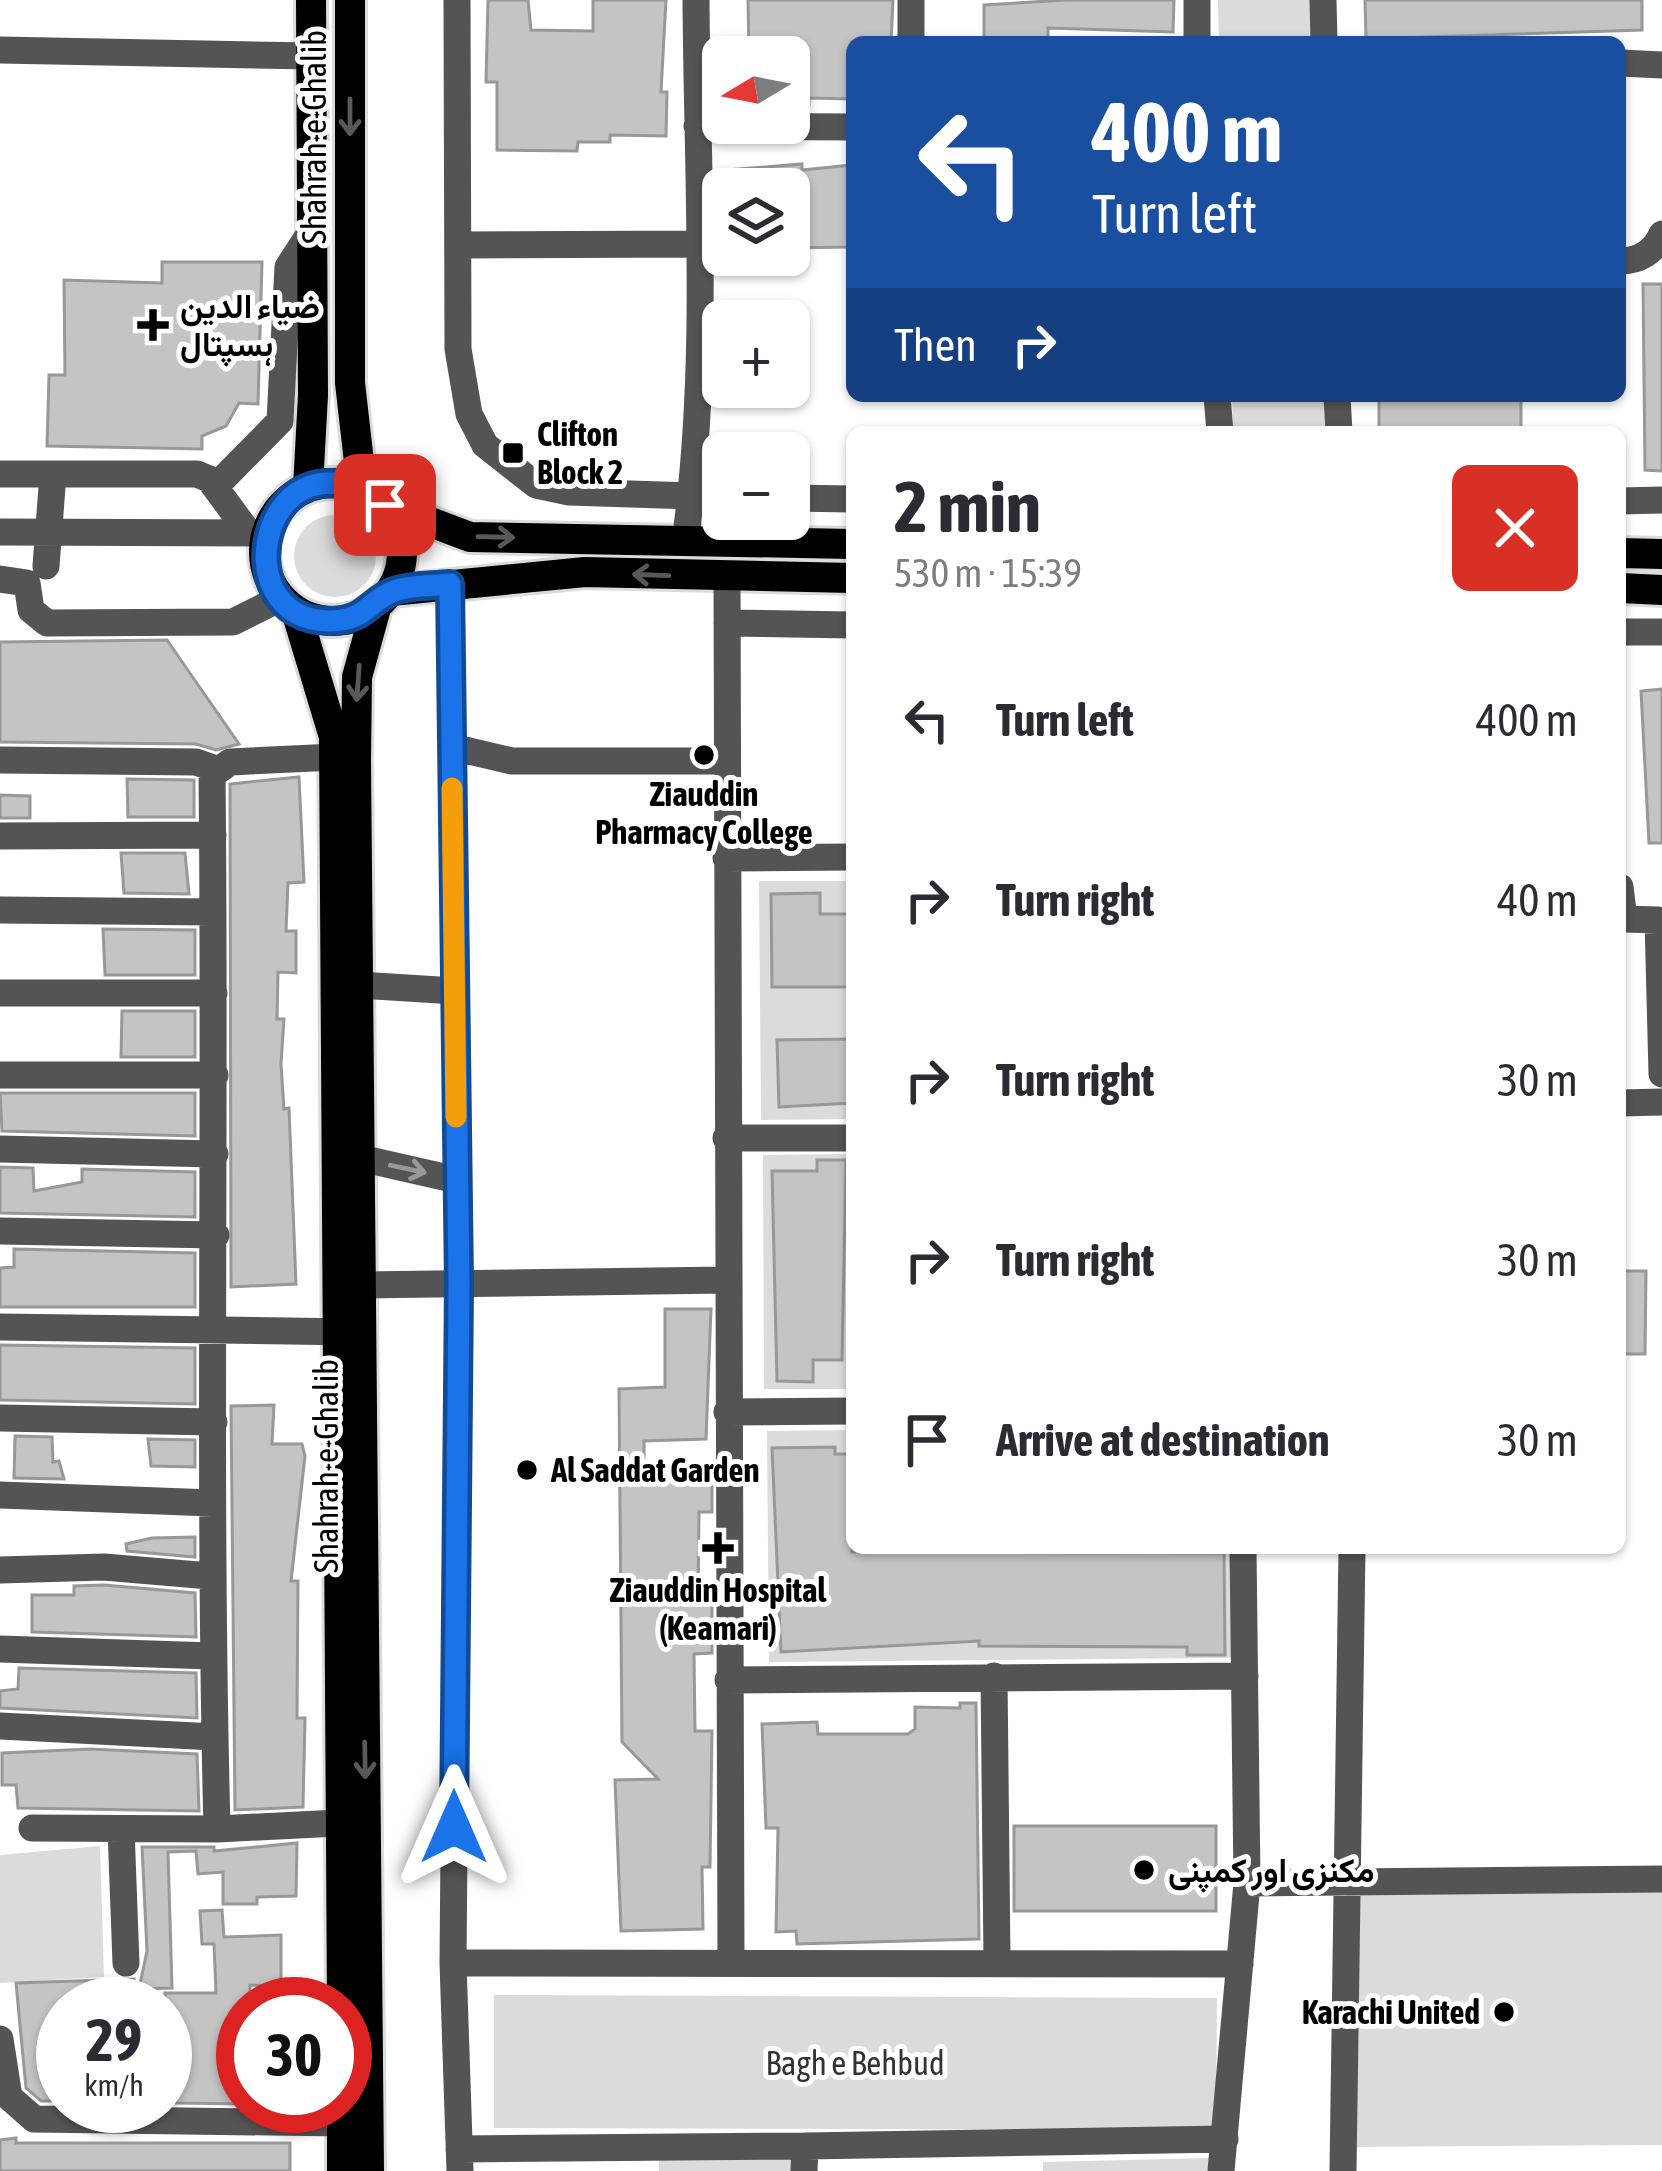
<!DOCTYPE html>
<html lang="en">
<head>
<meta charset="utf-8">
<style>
  body { margin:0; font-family:"Asap Condensed",Vazirmatn,sans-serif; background:#f2f2f3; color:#2b2b33; height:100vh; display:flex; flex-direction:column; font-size:45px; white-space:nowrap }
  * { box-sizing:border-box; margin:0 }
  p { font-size:39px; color:#7c7c81 }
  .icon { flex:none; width:66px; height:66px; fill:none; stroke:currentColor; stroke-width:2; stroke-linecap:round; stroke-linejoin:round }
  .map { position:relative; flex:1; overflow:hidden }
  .panel { position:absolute; left:846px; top:426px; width:780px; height:1128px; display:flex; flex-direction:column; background:#fff; border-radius:18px; box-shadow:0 3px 9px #0004 }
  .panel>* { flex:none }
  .hud { position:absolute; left:846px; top:36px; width:780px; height:366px; border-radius:18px; box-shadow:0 3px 9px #0004; background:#1a4fa0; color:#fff; overflow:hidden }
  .needle { width:78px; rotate:260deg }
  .controls { position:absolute; left:702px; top:36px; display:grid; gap:24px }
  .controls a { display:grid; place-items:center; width:108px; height:108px; border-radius:18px; background:#fff; box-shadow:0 3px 9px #0004; font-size:60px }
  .speed { position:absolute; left:36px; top:1977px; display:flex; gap:24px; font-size:60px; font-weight:700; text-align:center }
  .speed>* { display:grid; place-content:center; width:156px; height:156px; border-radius:50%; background:#fff; box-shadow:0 3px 9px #0004; line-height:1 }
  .speed small { font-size:30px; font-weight:400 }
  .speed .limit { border:18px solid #d22; background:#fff; color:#111 }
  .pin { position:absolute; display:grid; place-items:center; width:102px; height:102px; color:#fff; margin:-51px; border-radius:24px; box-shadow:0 6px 18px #0006 }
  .me { position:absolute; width:132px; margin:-66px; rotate:0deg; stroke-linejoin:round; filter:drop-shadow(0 0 9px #0008) }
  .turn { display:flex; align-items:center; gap:42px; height:252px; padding:0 48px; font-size:54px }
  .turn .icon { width:156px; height:156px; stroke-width:2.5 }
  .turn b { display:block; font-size:84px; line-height:102px }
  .then { display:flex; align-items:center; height:114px; padding:0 48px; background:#0003; gap:24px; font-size:45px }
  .round { display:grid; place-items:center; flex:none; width:126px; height:126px; border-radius:18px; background:#f2f2f3 }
  .head { display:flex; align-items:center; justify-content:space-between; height:204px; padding:0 48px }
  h1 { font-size:72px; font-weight:700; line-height:90px }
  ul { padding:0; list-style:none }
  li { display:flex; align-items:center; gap:36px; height:180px; padding:0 48px }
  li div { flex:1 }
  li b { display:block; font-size:45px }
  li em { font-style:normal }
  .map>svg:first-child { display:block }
</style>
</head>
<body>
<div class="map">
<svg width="1662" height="2171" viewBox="0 0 1662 2171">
  <rect width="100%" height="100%" fill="#fff"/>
  <path fill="#dbdbdb" d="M1218 0H1318L1320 42H1219Z
    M1232 396H1336L1338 432H1233Z
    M294 556a41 41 0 1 1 82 0a41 41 0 1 1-82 0Z
    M759 881H852V1119L761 1120Z
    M852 1154V1389H764L763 1155Z
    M852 1430V1548H1232L1233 1658 769 1662 767 1431Z
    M100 1846 104 1977 0 1983V1855Z
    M1346 1878 1662 1880V2145L1346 2147Z
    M494 1995 1217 1998 1216 2130 494 2128Z
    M659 2157 796 2158V2171H659Z
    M1212 2158 1210 2171H1043V2162Z"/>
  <path fill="#c4c4c4" stroke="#989898" stroke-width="3" d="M488 0H528L531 30 593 31V0H666L661 92H667L666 136 610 135V142H578L577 151 497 150V82H486Z
    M748 0H893L891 42H852V99L809 98V104L789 105V57H749Z
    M1065 0H1174L1173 32 1048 28V42H984V5Z
    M1365 0H1642V30L1366 39Z
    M802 164V170L852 165V247L789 248V189H729L728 170Z
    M162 262H262L258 404 239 403 226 426 202 436V449L47 446 49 375H65L64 280 162 283Z
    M1643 284H1662V471L1645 470Z
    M1379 396H1521V432H1379Z
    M167 640 239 744 216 750 196 744 0 742V642Z
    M1662 689V843H1649L1641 691Z
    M299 777 304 882 288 883 286 931H296V973L278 972 277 1019H284L281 1064 284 1109 289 1108 296 1284 231 1287 230 784Z
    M127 779 194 780V817H128Z
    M0 795 30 796V818H0Z
    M121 853H185L189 894 124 893Z
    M820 893V914H852V987H772L771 894Z
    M103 929 195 930V975H105Z
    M122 1011H195V1057H121Z
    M852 1039V1103L779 1107 777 1040Z
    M0 1093H195V1136L2 1131Z
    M817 1160H846L842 1360H813V1382L777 1381 772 1171H817Z
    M0 1167 33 1168 34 1191 82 1182V1169L195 1172V1217L0 1213Z
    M14 1249 195 1253V1307H0V1268L14 1267Z
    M1620 1271H1646L1645 1354H1620Z
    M665 1309H711L706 1439 644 1441V1472L712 1473V1512H699L698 1598H712V1653L694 1654 695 1731H712L710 1867H702L703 1929 621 1931 615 1780 658 1779 622 1742 619 1389 665 1387Z
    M0 1345 195 1348V1404L0 1400Z
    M274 1405 272 1444H302L305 1456 291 1581H298L297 1718H305L303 1807 235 1810 231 1406Z
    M15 1436 52 1437 53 1462 59 1461 64 1479 14 1478Z
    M148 1439 195 1440V1467L151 1466Z
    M835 1447V1454H852V1552L1224 1553 1225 1655H1187V1647L979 1646V1641L781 1652 772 1448Z
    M195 1537V1557L127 1551 126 1544 152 1538Z
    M104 1585 195 1593 196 1637 32 1632V1595H74V1586Z
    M19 1668 196 1673 197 1718 0 1708V1691L18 1689Z
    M960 1703H976L979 1939 797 1944 796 1931 776 1932 778 1828H766L762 1724 817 1722 818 1734H908L915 1729V1707L960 1708Z
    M90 1749 197 1754 199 1811 18 1808 16 1785H2V1753Z
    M1014 1826H1216V1911H1014Z
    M297 1843 296 1896 257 1897V1904H223V1872L198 1874 196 1851 168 1852 172 1988 139 1989 147 1951 142 1847H214V1851Z
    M222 1910 224 1937 281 1935V1986L250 1985V2004H243V2104L176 2103 165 2042V1993H216L214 1944H202L200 1911Z
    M134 1979V2004H63V2101H41L26 2088 16 1983Z
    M16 2138V2143H290V2171H0V2140Z"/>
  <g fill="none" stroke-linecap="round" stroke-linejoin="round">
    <g stroke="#dbdbdb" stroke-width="36">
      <path id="major" d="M350 0V383L362 488
        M264 552a69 69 0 1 1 138 0a69 69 0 1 1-138 0Z
        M308 487 313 395 311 0
        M385 505 470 537 852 544
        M1620 553 1662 554
        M1620 588 1662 590
        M391 591 585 572 852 578
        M296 611 334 737 342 2004
        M342 2171V2106
        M369 2171 356 761 357 677 376 608"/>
    </g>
    <path stroke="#545454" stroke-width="27" d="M457 0 458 349 469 414 485 445 536 485 569 492 723 497
      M911 0V42
      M1197 0V42
      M1323 0 1324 42
      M0 50 311 56
      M1620 63 1662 65
      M697 126 852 127
      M459 245 699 244
      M1620 261C1639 261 1654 252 1662 234
      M1217 396 1220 432
      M1337 396 1339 432
      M0 474H197L209 479 248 532
      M215 487 280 421 288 267 312 230
      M789 498 852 499
      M1620 501 1662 500
      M0 532 268 533
      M685 542C710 364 697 179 696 0
      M46 566 53 474
      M727 578 731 1963
      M0 579 27 583 31 610 47 623 233 622 281 598
      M450 584 459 1284 453 1963 460 2171
      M727 623 852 625
      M1620 632H1662
      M452 747 512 761H727
      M0 760 196 762 216 769
      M0 836 213 835
      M726 858 852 857
      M1620 887 1624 919 1658 920 1662 1074
      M0 910 213 912
      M359 985 455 991
      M0 993H214
      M0 1075H215
      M1620 1103 1662 1102
      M726 1138H852
      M0 1149 215 1154
      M360 1158 457 1180
      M0 1231 216 1235
      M362 1285 726 1280
      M0 1327 356 1332
      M727 1412 852 1411
      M0 1418 214 1422
      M0 1495 212 1503
      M0 1570 104 1567 210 1576
      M0 1649 212 1656
      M994 1676 997 1961
      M728 1680 1245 1676
      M0 1726 215 1737
      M32 1828 217 1829 358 1822
      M121 1829 126 1963
      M217 1829C208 1478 216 1127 212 775L230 762 335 757
      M1247 1883 1662 1879
      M453 1963 1240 1964
      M0 2039 9 2097 34 2119 342 2123
      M459 2149 805 2146
      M804 2171 805 2146 1225 2139
      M1221 2171 1247 1883 1243 1548
      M1343 2171 1352 1548"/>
    <use href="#major" stroke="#000" stroke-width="30"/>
  </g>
  <defs><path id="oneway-shaft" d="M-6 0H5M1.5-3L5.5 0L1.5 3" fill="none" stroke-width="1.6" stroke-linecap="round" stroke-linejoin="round" transform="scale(3)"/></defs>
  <g stroke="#595959">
    <use href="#oneway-shaft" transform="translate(350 117) rotate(90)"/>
    <use href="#oneway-shaft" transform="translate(496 537) rotate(1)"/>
    <use href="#oneway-shaft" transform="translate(651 575) rotate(-178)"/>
    <use href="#oneway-shaft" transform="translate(358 683) rotate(94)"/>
    <use href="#oneway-shaft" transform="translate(365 1760) rotate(89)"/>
  </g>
  <use stroke="#989898" href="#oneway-shaft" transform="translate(408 1169) rotate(12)"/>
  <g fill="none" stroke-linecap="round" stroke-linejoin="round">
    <g stroke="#114b97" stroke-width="30">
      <path id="route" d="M385 505C265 418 218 620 329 621 366 621 368 601 394 591 410 585 433 586 450 584L459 1284 454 1827"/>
    </g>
    <use href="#route" stroke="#1a73e8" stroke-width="21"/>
    <path stroke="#f59e0b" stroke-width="21" d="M452 788 456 1117"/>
  </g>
  <g fill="#000" stroke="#fff" stroke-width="4.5">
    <path d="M147 307h12v12h12v12h-12v12h-12v-12h-12v-12h12z"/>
    <rect x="501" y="441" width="24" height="24" rx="6"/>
    <circle cx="704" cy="755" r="12"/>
    <circle cx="527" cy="1470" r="12"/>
    <path d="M712 1530h12v12h12v12h-12v12h-12v-12h-12v-12h12z"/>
    <circle cx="1144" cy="1870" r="12"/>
    <circle cx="1504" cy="2012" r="12"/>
  </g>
  <g text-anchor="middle" stroke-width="10" stroke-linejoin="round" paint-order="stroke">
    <g font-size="33" fill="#000" stroke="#fff">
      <text transform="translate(314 137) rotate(-90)" y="12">Shahrah-e-Ghalib</text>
      <text transform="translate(326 1466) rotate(-90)" y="12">Shahrah-e-Ghalib</text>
    </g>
    <g font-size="33" font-weight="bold" fill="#000" stroke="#fff" text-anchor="start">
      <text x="180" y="318">ضیاء الدین<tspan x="180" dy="38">ہسپتال</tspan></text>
      <text x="537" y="446">Clifton<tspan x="537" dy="38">Block 2</tspan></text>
      <text x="704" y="806" text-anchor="middle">Ziauddin<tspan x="704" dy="38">Pharmacy College</tspan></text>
      <text x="551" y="1482">Al Saddat Garden</text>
      <text x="718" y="1602" text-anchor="middle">Ziauddin Hospital<tspan x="718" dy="38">(Keamari)</tspan></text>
      <text x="1168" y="1882">مکنزی اور کمپنی</text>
      <text x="1480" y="2024" text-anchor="end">Karachi United</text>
    </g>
    <g font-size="33" fill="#323232" stroke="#fff">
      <text x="855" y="2075">Bagh e Behbud</text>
    </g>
  </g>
</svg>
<div class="controls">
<a><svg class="needle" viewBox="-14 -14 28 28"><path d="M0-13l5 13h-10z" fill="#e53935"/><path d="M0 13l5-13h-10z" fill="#7c7c81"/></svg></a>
<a><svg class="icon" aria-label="layers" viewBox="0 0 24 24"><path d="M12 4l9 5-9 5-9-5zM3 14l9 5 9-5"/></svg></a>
<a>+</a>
<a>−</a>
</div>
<div class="speed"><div>29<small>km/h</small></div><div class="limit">30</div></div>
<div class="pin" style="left:385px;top:505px;background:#d93025"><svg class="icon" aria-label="arrive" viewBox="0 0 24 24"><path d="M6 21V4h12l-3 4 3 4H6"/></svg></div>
<svg class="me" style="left:454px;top:1827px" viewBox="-20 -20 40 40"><path d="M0-17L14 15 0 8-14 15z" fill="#1a73e8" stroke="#fff" stroke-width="4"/></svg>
<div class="hud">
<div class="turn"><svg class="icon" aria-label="left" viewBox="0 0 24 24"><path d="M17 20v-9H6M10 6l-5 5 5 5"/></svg><div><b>400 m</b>Turn left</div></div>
<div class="then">Then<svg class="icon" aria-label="right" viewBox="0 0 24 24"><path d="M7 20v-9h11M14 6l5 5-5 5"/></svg></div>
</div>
<section class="panel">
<div class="head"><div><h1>2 min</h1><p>530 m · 15:39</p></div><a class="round" style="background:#d93025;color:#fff"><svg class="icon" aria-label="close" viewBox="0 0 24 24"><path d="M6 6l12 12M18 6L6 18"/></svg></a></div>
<ul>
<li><svg class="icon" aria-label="left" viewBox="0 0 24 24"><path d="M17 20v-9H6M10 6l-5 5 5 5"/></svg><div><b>Turn left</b></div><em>400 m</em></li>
<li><svg class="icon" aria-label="right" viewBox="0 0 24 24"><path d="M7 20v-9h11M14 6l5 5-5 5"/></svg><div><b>Turn right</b></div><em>40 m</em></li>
<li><svg class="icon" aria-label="right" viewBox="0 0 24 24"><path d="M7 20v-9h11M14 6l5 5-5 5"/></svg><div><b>Turn right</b></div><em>30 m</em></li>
<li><svg class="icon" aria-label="right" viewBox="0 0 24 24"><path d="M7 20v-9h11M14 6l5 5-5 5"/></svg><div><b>Turn right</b></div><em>30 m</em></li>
<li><svg class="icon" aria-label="arrive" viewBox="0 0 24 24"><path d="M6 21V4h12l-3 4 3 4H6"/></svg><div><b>Arrive at destination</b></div><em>30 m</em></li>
</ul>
</section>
</div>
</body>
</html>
